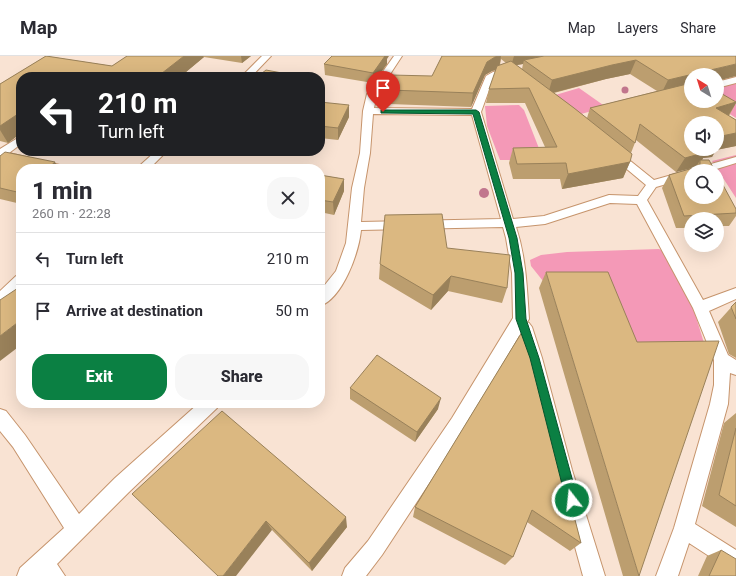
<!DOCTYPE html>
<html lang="en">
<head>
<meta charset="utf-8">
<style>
  body { margin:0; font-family:Roboto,sans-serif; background:#f7f7f7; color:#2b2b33; height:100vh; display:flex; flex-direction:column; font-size:15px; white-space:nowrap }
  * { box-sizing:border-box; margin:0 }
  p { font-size:13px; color:#7c7c81 }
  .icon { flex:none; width:22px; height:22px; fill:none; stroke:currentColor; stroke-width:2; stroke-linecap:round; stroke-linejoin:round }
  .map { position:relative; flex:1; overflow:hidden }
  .panel { position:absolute; left:16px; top:108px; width:309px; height:244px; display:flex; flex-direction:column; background:#fff; border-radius:16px; box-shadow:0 4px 16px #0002 }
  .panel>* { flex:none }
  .hud { position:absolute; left:16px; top:16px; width:309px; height:84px; border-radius:16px; box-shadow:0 4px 16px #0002; background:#202124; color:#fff; overflow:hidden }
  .needle { width:26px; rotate:322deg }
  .tools { position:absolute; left:684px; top:12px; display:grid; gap:8px }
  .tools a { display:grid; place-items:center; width:40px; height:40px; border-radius:50%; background:#fff; box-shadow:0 4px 16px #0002; font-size:20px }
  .pin { position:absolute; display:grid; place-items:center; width:34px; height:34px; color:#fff; margin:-41px -17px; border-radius:50% 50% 50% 0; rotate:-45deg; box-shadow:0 0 4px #0007 }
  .pin .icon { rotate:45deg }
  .me { position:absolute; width:44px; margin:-22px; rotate:344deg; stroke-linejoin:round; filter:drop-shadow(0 0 3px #0008) }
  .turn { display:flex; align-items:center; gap:14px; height:84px; padding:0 16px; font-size:18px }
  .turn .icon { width:52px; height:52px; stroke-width:2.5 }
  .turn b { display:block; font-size:28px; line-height:34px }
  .round { display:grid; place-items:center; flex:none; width:42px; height:42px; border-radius:16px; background:#f7f7f7 }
  .headline { display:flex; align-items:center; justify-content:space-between; height:68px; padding:0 16px }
  h1 { font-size:24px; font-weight:800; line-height:30px }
  .primary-button { display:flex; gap:8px; margin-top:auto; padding:8px 16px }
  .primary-button a { flex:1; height:46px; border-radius:16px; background:#0b8043; color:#fff; font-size:16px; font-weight:800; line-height:46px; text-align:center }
  .primary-button a+a { background:#f7f7f7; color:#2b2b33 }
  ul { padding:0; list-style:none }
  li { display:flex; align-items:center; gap:12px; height:52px; padding:0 16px; border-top:1px solid #e1e1e2 }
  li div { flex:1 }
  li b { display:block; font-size:15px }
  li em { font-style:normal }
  header { display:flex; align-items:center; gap:24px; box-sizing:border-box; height:56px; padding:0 20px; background:#fff; border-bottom:1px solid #e1e1e2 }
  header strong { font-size:19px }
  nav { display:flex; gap:22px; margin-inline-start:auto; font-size:14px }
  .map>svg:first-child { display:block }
</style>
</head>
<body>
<header>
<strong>Map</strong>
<nav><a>Map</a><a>Layers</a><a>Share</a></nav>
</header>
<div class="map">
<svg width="736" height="520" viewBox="0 0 736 520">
  <rect width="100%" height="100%" fill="#f9e3d3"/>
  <path fill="#f499b7" d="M736 26V62L709 45H717V30Z
    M579 32 606 51 574 60 552 40Z
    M519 49 524 54 540 95 514 104H500L487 70 485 50Z
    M736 99V142L712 105Z
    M659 193 672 199 693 251 704 287 634 293 562 226 543 225 531 210 530 204 541 199 567 196Z"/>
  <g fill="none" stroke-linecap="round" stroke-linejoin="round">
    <g stroke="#c6946c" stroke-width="2">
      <path id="street" d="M262 0H271L251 21H241Z
        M394 0H402L377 38 374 52 472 53 486 20 493 16 514 11 517 12 518 14 517 16 499 20 493 23 481 56 513 163 544 160 609 139 638 140 646 129 610 99 609 97 610 95H618L654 124 736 101V107L710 115H691V121L656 131 647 144 703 244 736 232V243L709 255 728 299 736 304V319L730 317 728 348 695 468 736 494V517L729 513 689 487 678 520H656L674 472 710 348 714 329V304L693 252 637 148 610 147 545 168 516 171C526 201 527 232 529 263L527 266 529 267 532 271 542 302 572 414 605 520H583L554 414 519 280 464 374 382 499 366 520H342L345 512 368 485 452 362 513 262 512 217 506 182 503 171 361 174C359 196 343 242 320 250V235L336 215 346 187 352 132 360 97 363 55 367 38ZM373 58 472 59 501 163 361 166 364 132 370 97Z
        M736 21V27L717 32V26Z
        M21 80V88L9 97 68 111 70 113H50L0 101V93Z
        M156 95H167L149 113H136Z
        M21 219V232L5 248 0 250V235L16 220Z
        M199 347H220L217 352 129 436 57 508 65 520H17L20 512 64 472 13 391 0 375V353L6 355 25 379 79 458 115 422Z"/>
    </g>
    <use href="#street" fill="#fff" fill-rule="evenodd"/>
  </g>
  <g fill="#c1768d">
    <circle cx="625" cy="34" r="3.5"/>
    <circle cx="484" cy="137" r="5"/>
  </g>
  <path fill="#bc9e6f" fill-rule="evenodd" d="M46 0 112 10 127 0H251L242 7 204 1 180 21H21V77L8 87 0 85V28Z
    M442 0H736L691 19V45L736 46V47L729 60 736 64V90L716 94 712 101 703 102 702 104 736 153V160L729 170H717V163H691V172H676L662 132 669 119 696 111 676 116 636 84 631 97 630 106 623 122 562 133 560 123H513L509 107 513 92 545 91 525 47H486L489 33 496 14 492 15 485 19 471 51 389 48V34L432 20ZM501 3 506 7 500 9ZM523 8 522 13 516 9ZM630 18 657 35 590 52 587 62 554 37 606 23Z
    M387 3V8L373 27 325 19 324 8Z
    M320 46 349 61 338 84 320 82Z
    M0 100 21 113V148L0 143Z
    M320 119 344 123V135L334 159 320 156Z
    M447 192 507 232 502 247 448 235 431 254 379 223 380 208Z
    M546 216 639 520H623L539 232Z
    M736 246V302L729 298 718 266Z
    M525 271 581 487 570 495 527 466 513 501 505 509 413 461 415 451Z
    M350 332 438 353 415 386 350 343Z
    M736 357V471L702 450 724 367Z
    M132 438 347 471 312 515 272 474Z
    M721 494 736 520H698L707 500Z"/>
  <path fill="#99815a" d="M184 0H203L204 1 180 21H157Z
    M241 0H251L242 7Z
    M384 0H389L387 3V8L373 27V17Z
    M499 0H501L499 13 492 15 485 19 471 51 473 37 487 6 495 1Z
    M514 0H565L524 4 523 8 511 10Z
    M636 4 630 18 606 23 548 38 552 24 612 9Z
    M736 8V20L717 25V19H691V31L661 38 668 24Z
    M736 46V47L728 60 716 52Z
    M349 49V61L338 84V72Z
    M21 56V77L8 87 0 74V70Z
    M736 77V90L716 94 712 101 703 102 700 108V104L696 111 676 116 685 102 702 93H717V81Z
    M55 106 59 113H47Z
    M630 106 623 122 562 133 568 118Z
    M344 123V135L334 159 333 146Z
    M21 133V142L17 136Z
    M451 220 448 235 431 254 433 239Z
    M21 264V289L0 305V280Z
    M441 342 438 353 415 386 417 376Z
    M346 461 347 471 312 515 309 507Z
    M266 465 272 474 236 520H223Z"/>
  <path fill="#dbb881" stroke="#99815a" d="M46 0 112 10 127 0H184L157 21H21V56L0 70V28Z
    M332 0H385L373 17 324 8Z
    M442 0H499L495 1 487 6 473 37 389 34 391 19 432 20Z
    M544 0H736V8L668 24 636 4 612 9 552 24 524 4Z
    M511 5 574 52 632 98 630 106 568 118 566 107 517 108 513 92 557 91 529 32 489 33 497 10Z
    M266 14 303 21H257Z
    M691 27V45H717V35L736 46 716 52 736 64V77L717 81V67H691V93H706L707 96 685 102 640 68 635 87 590 52Z
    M320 46 349 49 338 72 320 70Z
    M717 84 720 86 717 87Z
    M5 96 55 106 47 113H21V133L17 136 0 132V100Z
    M700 104H709L715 115H691V141H717V118L736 153V157L684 160 669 119 700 110Z
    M320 119 344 123 333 146 320 144Z
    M442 158 447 192 510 199 507 232 451 220 433 239 380 208 385 159Z
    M546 216H608L637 286 719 285 639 520Z
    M21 230V264L0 280V244Z
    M736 246V263L731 251Z
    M525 271 581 487 532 454 513 501 415 451Z
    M377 299 441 342 417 376 350 332Z
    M222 355 346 461 309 507 266 465 223 520H218L132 438Z
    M736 372V450L719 439Z
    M721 494 736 503V520H709Z"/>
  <path fill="#0b8043" stroke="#07532c" d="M381 54H476L479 56 517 182 523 217 526 263 539 302 578 444 576 449 572 450 568 449 566 444 530 302 516 263 515 217 509 182 473 58 383 57H381Z"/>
</svg>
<div class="tools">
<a><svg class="needle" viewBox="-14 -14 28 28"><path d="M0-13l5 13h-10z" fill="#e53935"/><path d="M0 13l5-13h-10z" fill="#7c7c81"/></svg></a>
<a><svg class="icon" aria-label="sound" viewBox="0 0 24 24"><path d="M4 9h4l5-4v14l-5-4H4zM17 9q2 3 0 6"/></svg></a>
<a><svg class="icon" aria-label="search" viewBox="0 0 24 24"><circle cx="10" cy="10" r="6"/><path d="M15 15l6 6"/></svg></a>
<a><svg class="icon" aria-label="layers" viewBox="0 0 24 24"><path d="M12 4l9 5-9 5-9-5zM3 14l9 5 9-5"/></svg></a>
</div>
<div class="pin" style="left:383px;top:56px;background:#d93025"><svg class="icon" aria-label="arrive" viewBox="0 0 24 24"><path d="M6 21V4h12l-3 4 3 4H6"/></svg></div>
<svg class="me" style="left:572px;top:444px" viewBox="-20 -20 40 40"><circle r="17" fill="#0b8043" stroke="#fff" stroke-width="3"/><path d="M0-11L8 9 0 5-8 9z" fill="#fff"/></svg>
<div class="hud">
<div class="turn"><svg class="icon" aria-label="left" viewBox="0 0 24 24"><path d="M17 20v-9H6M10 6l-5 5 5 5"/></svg><div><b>210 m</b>Turn left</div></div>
</div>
<section class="panel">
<div class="headline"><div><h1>1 min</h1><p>260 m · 22:28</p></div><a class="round"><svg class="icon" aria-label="close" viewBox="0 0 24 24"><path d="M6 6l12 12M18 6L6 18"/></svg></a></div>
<ul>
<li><svg class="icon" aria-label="left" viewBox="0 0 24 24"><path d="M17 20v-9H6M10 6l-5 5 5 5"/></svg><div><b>Turn left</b></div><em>210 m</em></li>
<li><svg class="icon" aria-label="arrive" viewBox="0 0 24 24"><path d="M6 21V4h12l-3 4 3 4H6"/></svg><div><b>Arrive at destination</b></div><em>50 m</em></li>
</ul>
<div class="primary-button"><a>Exit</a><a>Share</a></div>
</section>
</div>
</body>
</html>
